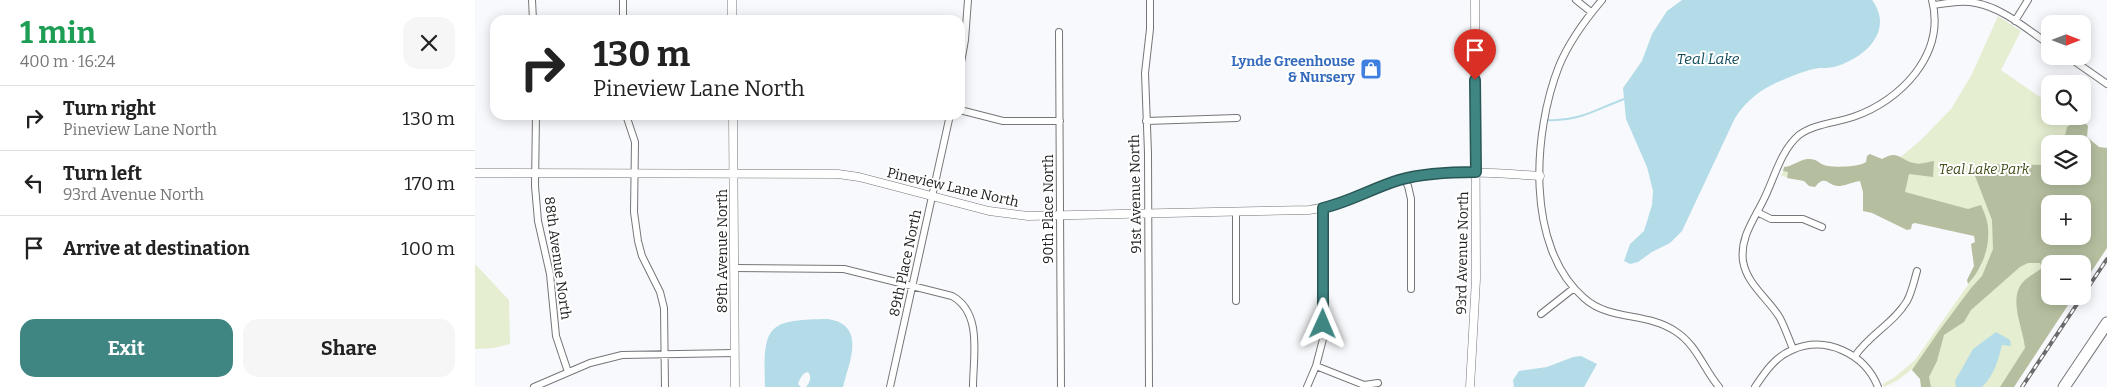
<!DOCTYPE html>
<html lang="en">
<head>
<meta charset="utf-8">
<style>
  body { margin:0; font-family:Bitter,serif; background:#f6f6f6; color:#222; height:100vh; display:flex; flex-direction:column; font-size:19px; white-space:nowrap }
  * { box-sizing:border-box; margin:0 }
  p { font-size:16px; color:#767676 }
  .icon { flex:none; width:28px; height:28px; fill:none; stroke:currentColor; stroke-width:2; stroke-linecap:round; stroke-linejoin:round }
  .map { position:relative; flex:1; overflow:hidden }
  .sheet { display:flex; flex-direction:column; background:#fff; width:475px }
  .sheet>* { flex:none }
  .top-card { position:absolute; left:15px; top:15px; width:475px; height:105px; border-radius:15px; box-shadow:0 2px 12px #0003; background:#fff; color:#222; overflow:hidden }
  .needle { width:32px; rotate:90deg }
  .tools { position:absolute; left:1566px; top:15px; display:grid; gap:10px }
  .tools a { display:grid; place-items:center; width:50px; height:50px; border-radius:10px; background:#fff; box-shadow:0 2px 12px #0003; font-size:25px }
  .pin { position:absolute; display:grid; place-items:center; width:42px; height:42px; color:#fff; margin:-51px -21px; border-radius:50% 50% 50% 0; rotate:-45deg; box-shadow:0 0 5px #0007 }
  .pin .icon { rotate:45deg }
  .me { position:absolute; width:55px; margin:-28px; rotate:1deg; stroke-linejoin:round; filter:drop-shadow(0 0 4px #0008) }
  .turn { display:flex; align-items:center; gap:18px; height:105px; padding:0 20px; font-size:22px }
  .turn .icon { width:65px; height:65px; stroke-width:2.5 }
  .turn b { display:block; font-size:35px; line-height:42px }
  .round { display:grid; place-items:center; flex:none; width:52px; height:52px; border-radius:15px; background:#f6f6f6 }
  .overview { display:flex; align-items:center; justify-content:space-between; height:85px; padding:0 20px }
  h1 { font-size:30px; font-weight:700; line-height:38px; color:#1e9e55 }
  .cta { display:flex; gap:10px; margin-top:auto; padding:10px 20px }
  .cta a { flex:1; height:58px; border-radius:15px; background:#3f8683; color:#fff; font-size:20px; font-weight:700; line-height:58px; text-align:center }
  .cta a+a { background:#f6f6f6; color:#222 }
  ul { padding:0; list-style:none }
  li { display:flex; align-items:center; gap:15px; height:65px; padding:0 20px; border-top:1px solid #e0e0e0 }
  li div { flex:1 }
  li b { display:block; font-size:19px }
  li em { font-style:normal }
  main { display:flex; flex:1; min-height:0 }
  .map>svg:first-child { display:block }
</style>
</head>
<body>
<main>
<section class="sheet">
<div class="overview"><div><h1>1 min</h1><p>400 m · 16:24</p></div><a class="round"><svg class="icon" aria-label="close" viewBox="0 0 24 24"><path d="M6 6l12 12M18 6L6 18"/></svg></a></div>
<ul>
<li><svg class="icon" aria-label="right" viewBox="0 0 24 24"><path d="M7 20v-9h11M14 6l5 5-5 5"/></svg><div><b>Turn right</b><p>Pineview Lane North</p></div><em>130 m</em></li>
<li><svg class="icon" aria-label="left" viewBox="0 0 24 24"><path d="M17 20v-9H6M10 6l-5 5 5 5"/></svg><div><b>Turn left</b><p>93rd Avenue North</p></div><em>170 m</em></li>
<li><svg class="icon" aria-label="arrive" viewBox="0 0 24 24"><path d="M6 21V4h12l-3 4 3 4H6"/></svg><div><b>Arrive at destination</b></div><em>100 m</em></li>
</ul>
<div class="cta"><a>Exit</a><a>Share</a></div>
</section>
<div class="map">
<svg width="1632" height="387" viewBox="0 0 1632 387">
  <rect width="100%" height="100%" fill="#f8f9fc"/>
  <path fill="#e5eed0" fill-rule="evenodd" d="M1523 16 1546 31 1526 70 1575 104V116L1593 117 1603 144H1575V176H1608V156L1616 177 1632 174V239L1608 276V264H1575V296H1594L1533 387H1447L1446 379 1437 369 1423 380 1409 387 1408 384 1420 377 1440 360 1507 265 1503 234 1438 220 1398 208 1385 180 1325 179 1306 176 1309 169 1416 165 1446 140 1476 109 1497 74ZM1575 204H1608V236H1575Z
    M0 264 34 300 35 344 19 348 0 349Z"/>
  <path fill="#b5bf9f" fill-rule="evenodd" d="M1606 118 1613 126 1612 137 1624 147 1632 148V248L1608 284V264H1575V296H1599L1539 387H1525L1550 348C1548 326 1531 296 1551 279 1556 275 1562 272 1567 268L1565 263H1553L1545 267 1496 310 1489 322 1469 335 1462 361 1454 377 1456 387H1446L1445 379 1437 370 1464 331 1496 288 1507 276 1518 249 1517 220 1497 168 1511 164 1575 165V176H1608V144H1588L1592 127ZM1575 204H1608V236H1575Z
    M1395 154 1407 159C1423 149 1425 160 1439 163 1445 165 1453 162 1459 161L1458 177 1434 174 1430 192 1493 209 1506 205C1509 212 1513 221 1513 228 1515 249 1506 270 1493 284L1492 280 1499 266 1496 244 1500 242 1499 236 1440 223 1437 224 1436 229 1432 230 1397 213 1388 211V192L1385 181C1378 182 1372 185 1365 186 1353 187 1351 173 1340 187L1334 186 1329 181 1312 178 1313 172 1308 171 1309 167C1319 166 1326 158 1335 159 1341 159 1344 163 1349 165 1357 168 1386 167 1391 162L1392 156Z"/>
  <path fill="#b3dce8" d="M1207 0H1397C1420 31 1389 59 1359 67 1354 68 1349 68 1344 68 1332 70 1321 74 1310 79 1289 87 1272 99 1260 118L1207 231 1195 243 1177 252 1163 262 1155 264 1149 261 1155 244 1169 231 1177 205 1178 191 1172 167 1151 119 1148 88 1167 61 1177 34 1192 11Z
    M353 319C392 325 374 362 368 387H331C335 382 337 377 333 372 327 373 325 379 323 384L326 387H290C288 325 292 320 353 319Z
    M1521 332 1535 340 1536 346 1527 345C1523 361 1519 375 1507 387H1481L1480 381 1498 349Z
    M1106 356 1122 364 1109 387H1039L1038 380 1044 371 1072 367 1098 357Z"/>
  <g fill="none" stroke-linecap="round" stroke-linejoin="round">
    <path stroke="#b3dce8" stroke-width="2" d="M1073 120C1103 122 1122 109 1149 99"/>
    <g stroke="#757679" stroke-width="8">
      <path id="minor" d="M57 0 58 20
        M148 0V20
        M1101 0 1116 12
        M1127 0C1110 20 1094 42 1084 66 1058 132 1050 247 1109 298 1134 321 1172 312 1200 331 1222 345 1228 368 1244 387
        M1459 5C1473 3 1487 0 1501 3 1528 8 1553 30 1575 45
        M1540 21 1553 0
        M584 32 586 387
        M1592 56 1632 84
        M485 68 490 40 493 0
        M485 110 528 121H585
        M61 115 60 186 63 221 75 274 81 336 93 372
        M151 115 160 142 159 212 163 241 167 256 185 292 189 308 190 387
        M671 121 762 118
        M929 179 933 186 936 199V289
        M761 212V301
        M1282 212 1296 219H1328L1347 227
        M259 268 369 269 477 296C508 313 498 357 498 387
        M1066 314 1099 288
        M1318 349C1314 339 1310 328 1305 318 1293 298 1272 285 1268 261 1265 238 1278 221 1288 201 1299 180 1305 151 1324 135 1339 124 1360 123 1378 117 1425 101 1471 55 1457 0
        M1380 356C1394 335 1419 323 1432 301 1437 292 1439 281 1442 271
        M841 366 889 385 903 383
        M59 387 115 363 147 355 260 353
        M415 387 475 115
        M674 387 673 153 670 73 675 29V0
        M832 387 841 366 848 339 847 208
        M1280 387C1290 372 1300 357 1317 350 1351 335 1390 354 1403 387"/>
    </g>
    <g stroke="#757679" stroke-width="9">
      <path id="tertiary" d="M257 0V20
        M258 115 260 387
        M0 173 363 174 384 177 514 211 553 216 834 210C869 205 895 187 928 179 973 168 1019 173 1065 176
        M995 387 1001 279 1000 0"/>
    </g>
    <g stroke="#757679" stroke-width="13">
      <path id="trunk" d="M1589 387 1632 323"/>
    </g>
    <use href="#minor" stroke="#fff" stroke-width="6"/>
    <use href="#tertiary" stroke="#fff" stroke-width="8"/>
    <use href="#trunk" stroke="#fff" stroke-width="11"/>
    <g stroke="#6b6b6d" stroke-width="4">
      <path id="rail" d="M1547 387 1632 259"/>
    </g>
    <use href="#rail" stroke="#fff" stroke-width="2" stroke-dasharray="5.5" stroke-linecap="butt"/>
  </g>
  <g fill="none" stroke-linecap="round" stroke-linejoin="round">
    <g stroke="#295755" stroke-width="12">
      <path id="route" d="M848 324V208C874 202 898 188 924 180 949 173 975 172 1001 172L1000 80"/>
    </g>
    <use href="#route" stroke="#3f8683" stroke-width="9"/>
  </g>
  <defs>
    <g id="shop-square" transform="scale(1.125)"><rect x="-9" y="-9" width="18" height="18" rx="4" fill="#3f7fe0" stroke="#fff"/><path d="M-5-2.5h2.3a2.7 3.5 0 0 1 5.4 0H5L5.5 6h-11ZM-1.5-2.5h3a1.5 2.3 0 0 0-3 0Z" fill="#fff"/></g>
  </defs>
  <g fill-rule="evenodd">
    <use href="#shop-square" x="896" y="69"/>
  </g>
  <g text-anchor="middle" stroke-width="4" stroke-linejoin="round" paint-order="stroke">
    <g font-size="14" font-weight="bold" fill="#366cbe" stroke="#fff" text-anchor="end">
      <text x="880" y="66">Lynde Greenhouse<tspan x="880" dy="16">&amp; Nursery</tspan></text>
    </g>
    <g font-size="14" font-style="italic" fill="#424e1a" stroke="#fff">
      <text x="1509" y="174">Teal Lake Park</text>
    </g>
    <g font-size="14" fill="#202021" stroke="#fff">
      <text transform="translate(478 187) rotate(13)" y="5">Pineview Lane North</text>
      <text transform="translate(660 194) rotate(-91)" y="5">91st Avenue North</text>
      <text transform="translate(573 209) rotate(-90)" y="5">90th Place North</text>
      <text transform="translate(247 251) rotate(-90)" y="5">89th Avenue North</text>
      <text transform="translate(987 253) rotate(-89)" y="5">93rd Avenue North</text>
      <text transform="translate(83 258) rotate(82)" y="5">88th Avenue North</text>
      <text transform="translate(430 263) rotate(-78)" y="5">89th Place North</text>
    </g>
    <g font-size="15" font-style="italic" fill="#134c5a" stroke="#fff">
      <text x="1233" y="64">Teal Lake</text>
    </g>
  </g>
</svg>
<div class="tools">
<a><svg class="needle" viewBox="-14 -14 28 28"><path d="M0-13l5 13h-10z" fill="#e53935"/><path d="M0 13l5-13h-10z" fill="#767676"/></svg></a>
<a><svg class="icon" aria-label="search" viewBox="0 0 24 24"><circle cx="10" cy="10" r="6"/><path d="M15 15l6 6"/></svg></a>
<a><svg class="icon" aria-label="layers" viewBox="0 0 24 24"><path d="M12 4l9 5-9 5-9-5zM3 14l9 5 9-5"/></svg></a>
<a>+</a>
<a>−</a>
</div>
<div class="pin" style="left:1000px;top:80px;background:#d93025"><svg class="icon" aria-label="arrive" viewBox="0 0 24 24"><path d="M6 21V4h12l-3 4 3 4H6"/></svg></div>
<svg class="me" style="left:848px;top:324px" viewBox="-20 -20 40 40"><path d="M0-17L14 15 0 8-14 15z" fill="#3f8683" stroke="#fff" stroke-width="4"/></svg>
<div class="top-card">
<div class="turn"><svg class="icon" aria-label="right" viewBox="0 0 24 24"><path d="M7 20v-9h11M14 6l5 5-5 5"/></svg><div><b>130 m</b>Pineview Lane North</div></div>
</div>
</div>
</main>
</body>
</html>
